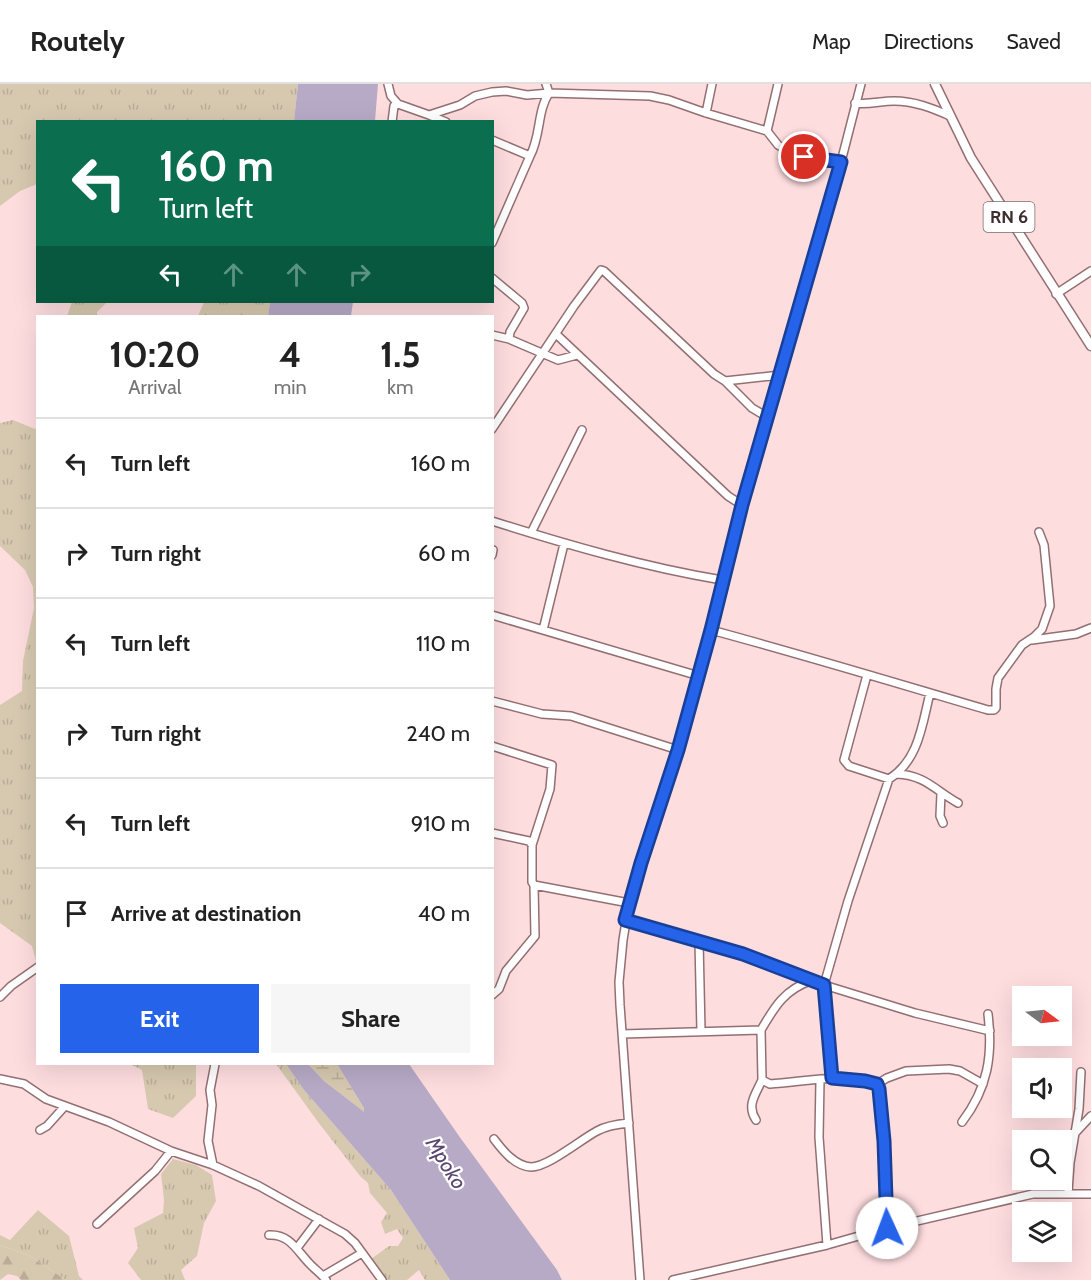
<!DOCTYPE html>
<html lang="en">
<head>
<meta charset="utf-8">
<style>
  body { margin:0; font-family:Cabin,sans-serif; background:#f6f6f6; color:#222; height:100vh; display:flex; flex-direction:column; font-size:22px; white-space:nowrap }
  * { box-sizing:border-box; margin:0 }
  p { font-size:20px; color:#767676 }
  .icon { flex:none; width:33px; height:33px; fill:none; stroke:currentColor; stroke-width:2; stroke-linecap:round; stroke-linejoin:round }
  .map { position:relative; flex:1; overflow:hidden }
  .side { position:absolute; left:36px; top:231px; width:458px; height:750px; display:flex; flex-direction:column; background:#fff; border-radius:0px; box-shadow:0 6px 24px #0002 }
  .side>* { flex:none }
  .guide { position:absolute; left:36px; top:36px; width:458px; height:183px; border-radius:0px; box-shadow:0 6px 24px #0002; background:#0b6e4f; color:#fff; overflow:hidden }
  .needle { width:39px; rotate:105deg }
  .buttons { position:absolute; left:1012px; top:902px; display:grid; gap:12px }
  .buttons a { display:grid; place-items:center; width:60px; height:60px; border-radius:0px; background:#fff; box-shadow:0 6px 24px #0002; font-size:30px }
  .pin { position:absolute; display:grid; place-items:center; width:51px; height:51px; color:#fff; margin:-26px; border:3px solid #fff; border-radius:50%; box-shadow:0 2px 6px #0007 }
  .me { position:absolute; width:66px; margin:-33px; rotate:358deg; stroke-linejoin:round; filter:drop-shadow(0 0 4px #0008) }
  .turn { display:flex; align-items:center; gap:21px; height:126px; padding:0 24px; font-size:27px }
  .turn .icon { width:78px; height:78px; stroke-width:2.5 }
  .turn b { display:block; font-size:42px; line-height:51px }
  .lanes { display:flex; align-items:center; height:57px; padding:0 24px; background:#0003; justify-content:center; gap:30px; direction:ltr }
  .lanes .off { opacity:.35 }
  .eta { display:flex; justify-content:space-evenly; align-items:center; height:102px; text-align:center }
  .eta b { font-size:36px; font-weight:700; line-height:42px }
  .action { display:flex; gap:12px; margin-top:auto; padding:12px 24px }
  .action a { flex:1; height:69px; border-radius:0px; background:#2563eb; color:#fff; font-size:24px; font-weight:700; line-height:69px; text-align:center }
  .action a+a { background:#f6f6f6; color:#222 }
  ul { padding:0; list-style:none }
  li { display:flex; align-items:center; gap:18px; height:90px; padding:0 24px; border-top:2px solid #e0e0e0 }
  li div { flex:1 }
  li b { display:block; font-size:22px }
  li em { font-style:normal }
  header { display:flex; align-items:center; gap:36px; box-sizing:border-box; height:84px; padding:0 30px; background:#fff; border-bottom:2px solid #e0e0e0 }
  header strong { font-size:28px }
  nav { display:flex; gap:33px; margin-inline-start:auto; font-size:21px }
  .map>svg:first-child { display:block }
</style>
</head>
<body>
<header>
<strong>Routely</strong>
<nav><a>Map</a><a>Directions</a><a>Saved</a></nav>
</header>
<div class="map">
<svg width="1091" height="1196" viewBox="0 0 1091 1196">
  <defs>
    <pattern id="grass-tufts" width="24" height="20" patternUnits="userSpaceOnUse" patternTransform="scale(1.5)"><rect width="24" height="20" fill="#d7c9b0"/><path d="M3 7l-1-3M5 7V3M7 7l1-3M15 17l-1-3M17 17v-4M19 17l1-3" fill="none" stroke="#baad98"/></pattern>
    <pattern id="forest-firs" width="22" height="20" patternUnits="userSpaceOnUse" patternTransform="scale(1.5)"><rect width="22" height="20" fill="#d7c9b0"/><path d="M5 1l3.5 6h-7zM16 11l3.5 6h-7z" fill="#baad98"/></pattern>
    <pattern id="wetland-marsh" width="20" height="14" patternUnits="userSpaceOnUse" patternTransform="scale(1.5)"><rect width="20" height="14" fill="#d7c9b0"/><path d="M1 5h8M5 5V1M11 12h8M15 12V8" fill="none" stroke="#baad98"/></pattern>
  </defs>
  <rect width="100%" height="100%" fill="#fedddf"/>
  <path fill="url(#grass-tufts)" d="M0 0H298L294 37 38 38 37 100 20 107 0 122Z
    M72 218H107L97 228V232H67Z
    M204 218H270L268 232H198Z
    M13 336 35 345 38 344 37 881 32 862 0 839V621L22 607 23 577 34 524 33 503 25 486 0 462V339Z
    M130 980H196V1012L173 1034 148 1025 142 986Z
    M276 980H286L304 1006 391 1106 450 1196H425L419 1186 407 1196H387L371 1175 389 1162H398L403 1154 397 1145 385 1150 381 1138 387 1129 370 1109 368 1099 360 1092 318 1038Z
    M173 1075 196 1081 212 1091 216 1117 204 1139 197 1172 181 1186 185 1196H141L128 1179 138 1164 134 1144 163 1129 164 1116 161 1090Z
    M38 1126 69 1152 79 1192 83 1196H66L30 1172 0 1161V1151L10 1156Z"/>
  <path fill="url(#forest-firs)" d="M0 1161 30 1172 66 1196H21L17 1192 8 1190 0 1196Z"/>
  <path fill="url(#wetland-marsh)" d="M308 980H337L364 1024V1029L324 997Z"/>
  <path fill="#b7aac7" d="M298 0H378L375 37H294Z
    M270 218H353L351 232H268Z
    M286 980H308L324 997 364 1028V1024L337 980H409L459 1052 557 1186 562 1196H450L391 1106 304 1006Z"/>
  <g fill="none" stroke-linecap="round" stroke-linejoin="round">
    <g stroke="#936f72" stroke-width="10">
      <path id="minor" d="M388 0 391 12 398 20 429 31 460 21 475 12 492 8 506 7 527 11 549 9 650 12 669 16 706 29 767 47 778 61 788 67 804 73 841 78
        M546 0 549 9
        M855 19C869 21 880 17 894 17 914 17 932 24 950 32
        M706 29 712 0
        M429 31 446 38
        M392 38 394 22 398 20
        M767 47 778 0
        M492 56 530 72C541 52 537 27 549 9
        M492 159 530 72
        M492 194 522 219 524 224 510 248 509 255
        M1056 210 1091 187
        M556 250 728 412 742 421
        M492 251 509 255 558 276 577 271
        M725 297 752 324 767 333
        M492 345 574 222 601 186 604 187 714 290 725 297 780 291
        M492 437C568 461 644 483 722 496
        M531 449 582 346
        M492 471 493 466
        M492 531 699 592
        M543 546 564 460
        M711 546C804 571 896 599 988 626H994L996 624V605L998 594 1022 561 1034 553 1042 545 1050 522 1044 461 1039 448
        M1032 556 1076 550 1091 544
        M492 617 542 630 571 632 678 666
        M492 662 552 681 550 705 532 761
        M897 690C925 691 936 707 958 719
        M889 695C919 676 922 641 930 609
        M941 710 940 732 943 739
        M492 749 529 757 532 761V798L534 801
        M625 836 743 870 824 901 915 929 990 947
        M699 857 701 947
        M492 911 499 905 506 887 535 852 534 801 629 819
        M0 913 11 902 38 883
        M761 946C775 922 785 905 813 896
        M622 950 761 946 762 996 770 1000C805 998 842 988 877 1000L879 1005 884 1057 887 1144
        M832 994 824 901 848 817 889 695 849 682 844 676 867 591
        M0 995 24 1000 46 1015 109 1038 171 1067 213 1081 259 1102 345 1150 355 1159 382 1196
        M820 996 819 1053 827 1161
        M877 1000 887 994 906 987 949 985 960 987 983 1000
        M756 1036C746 1021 756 1010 762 996
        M962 1038C988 1004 993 971 988 930
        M40 1046 47 1042 65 1022
        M1076 1048 1091 1032
        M494 1055C503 1067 515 1082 531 1083 548 1083 580 1056 597 1047 606 1042 618 1040 629 1039
        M213 1081 208 1057 212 1021 210 1006 215 980
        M1068 1108 1070 1079 1079 1025 1081 988
        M97 1140 155 1087 171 1067
        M269 1151C289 1150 296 1165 308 1178 314 1185 321 1189 326 1196
        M297 1164 319 1135
        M323 1192 362 1169
        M640 1196 620 921 619 898 623 856 629 819 678 666 711 546 742 421 841 78 861 0
        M673 1196 827 1161 887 1144 1033 1110H1091"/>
    </g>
    <g stroke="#936f72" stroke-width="11">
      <path id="major" d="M935 0 971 74 1091 262"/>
    </g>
    <use href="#minor" stroke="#fff" stroke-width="7"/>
    <use href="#major" stroke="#fff" stroke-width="8"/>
  </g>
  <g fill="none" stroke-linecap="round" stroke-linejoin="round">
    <g stroke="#184099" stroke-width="15">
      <path id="route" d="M804 73 841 78 742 421 711 546 678 666 641 779 625 836 743 870 824 901 832 994 865 997 877 1000 879 1005 884 1057 887 1144"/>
    </g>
    <use href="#route" stroke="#2563eb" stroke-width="10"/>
  </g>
  <g text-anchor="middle" stroke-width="4.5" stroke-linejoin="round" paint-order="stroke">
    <rect fill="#fff" stroke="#786d6d" stroke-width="1.5" x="983.5" y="118" width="51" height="30" rx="4.5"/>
    <g font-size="18" font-weight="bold" fill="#3e2e2f">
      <text x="1009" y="139">RN 6</text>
    </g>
    <g font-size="21" font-style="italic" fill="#594570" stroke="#fff">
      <text transform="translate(446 1079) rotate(58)" y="7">Mpoko</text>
    </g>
  </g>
</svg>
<div class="buttons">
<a><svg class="needle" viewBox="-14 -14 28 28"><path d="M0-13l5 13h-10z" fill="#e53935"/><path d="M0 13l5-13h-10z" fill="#767676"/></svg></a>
<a><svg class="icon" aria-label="sound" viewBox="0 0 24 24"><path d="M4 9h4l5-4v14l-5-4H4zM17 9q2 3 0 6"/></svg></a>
<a><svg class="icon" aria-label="search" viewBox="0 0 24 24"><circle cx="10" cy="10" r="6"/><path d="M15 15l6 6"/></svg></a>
<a><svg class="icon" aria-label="layers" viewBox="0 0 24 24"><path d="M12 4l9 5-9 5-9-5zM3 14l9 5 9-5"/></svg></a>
</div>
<div class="pin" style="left:804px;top:73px;background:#d93025"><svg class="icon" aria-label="arrive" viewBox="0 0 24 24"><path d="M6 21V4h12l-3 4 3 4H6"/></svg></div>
<svg class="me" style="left:887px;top:1144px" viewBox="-20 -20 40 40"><circle r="19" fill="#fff"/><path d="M0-13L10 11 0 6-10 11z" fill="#2563eb"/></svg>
<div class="guide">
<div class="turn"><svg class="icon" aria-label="left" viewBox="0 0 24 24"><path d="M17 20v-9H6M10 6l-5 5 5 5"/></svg><div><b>160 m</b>Turn left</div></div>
<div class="lanes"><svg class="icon" aria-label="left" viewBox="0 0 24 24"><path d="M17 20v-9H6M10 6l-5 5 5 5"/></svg><svg class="icon off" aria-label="ahead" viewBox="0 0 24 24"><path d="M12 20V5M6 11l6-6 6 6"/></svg><svg class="icon off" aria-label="ahead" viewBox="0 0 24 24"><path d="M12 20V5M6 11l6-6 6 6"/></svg><svg class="icon off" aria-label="right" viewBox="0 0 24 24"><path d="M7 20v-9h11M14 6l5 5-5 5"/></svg></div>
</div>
<section class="side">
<div class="eta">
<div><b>10:20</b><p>Arrival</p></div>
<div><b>4</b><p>min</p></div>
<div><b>1.5</b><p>km</p></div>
</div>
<ul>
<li><svg class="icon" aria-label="left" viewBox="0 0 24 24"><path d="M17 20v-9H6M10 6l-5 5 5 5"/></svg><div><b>Turn left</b></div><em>160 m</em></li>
<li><svg class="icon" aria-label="right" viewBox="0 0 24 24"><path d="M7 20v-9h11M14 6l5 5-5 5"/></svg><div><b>Turn right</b></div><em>60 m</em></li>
<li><svg class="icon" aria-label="left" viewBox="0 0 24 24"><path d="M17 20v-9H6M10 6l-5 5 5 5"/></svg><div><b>Turn left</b></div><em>110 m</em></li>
<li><svg class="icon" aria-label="right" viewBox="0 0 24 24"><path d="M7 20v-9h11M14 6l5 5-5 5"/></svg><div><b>Turn right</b></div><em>240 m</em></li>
<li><svg class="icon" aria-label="left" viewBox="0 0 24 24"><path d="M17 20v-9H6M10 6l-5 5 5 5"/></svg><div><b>Turn left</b></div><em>910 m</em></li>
<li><svg class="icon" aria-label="arrive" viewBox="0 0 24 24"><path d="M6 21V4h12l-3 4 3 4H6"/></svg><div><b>Arrive at destination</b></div><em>40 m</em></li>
</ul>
<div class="action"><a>Exit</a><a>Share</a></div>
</section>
</div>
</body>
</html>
